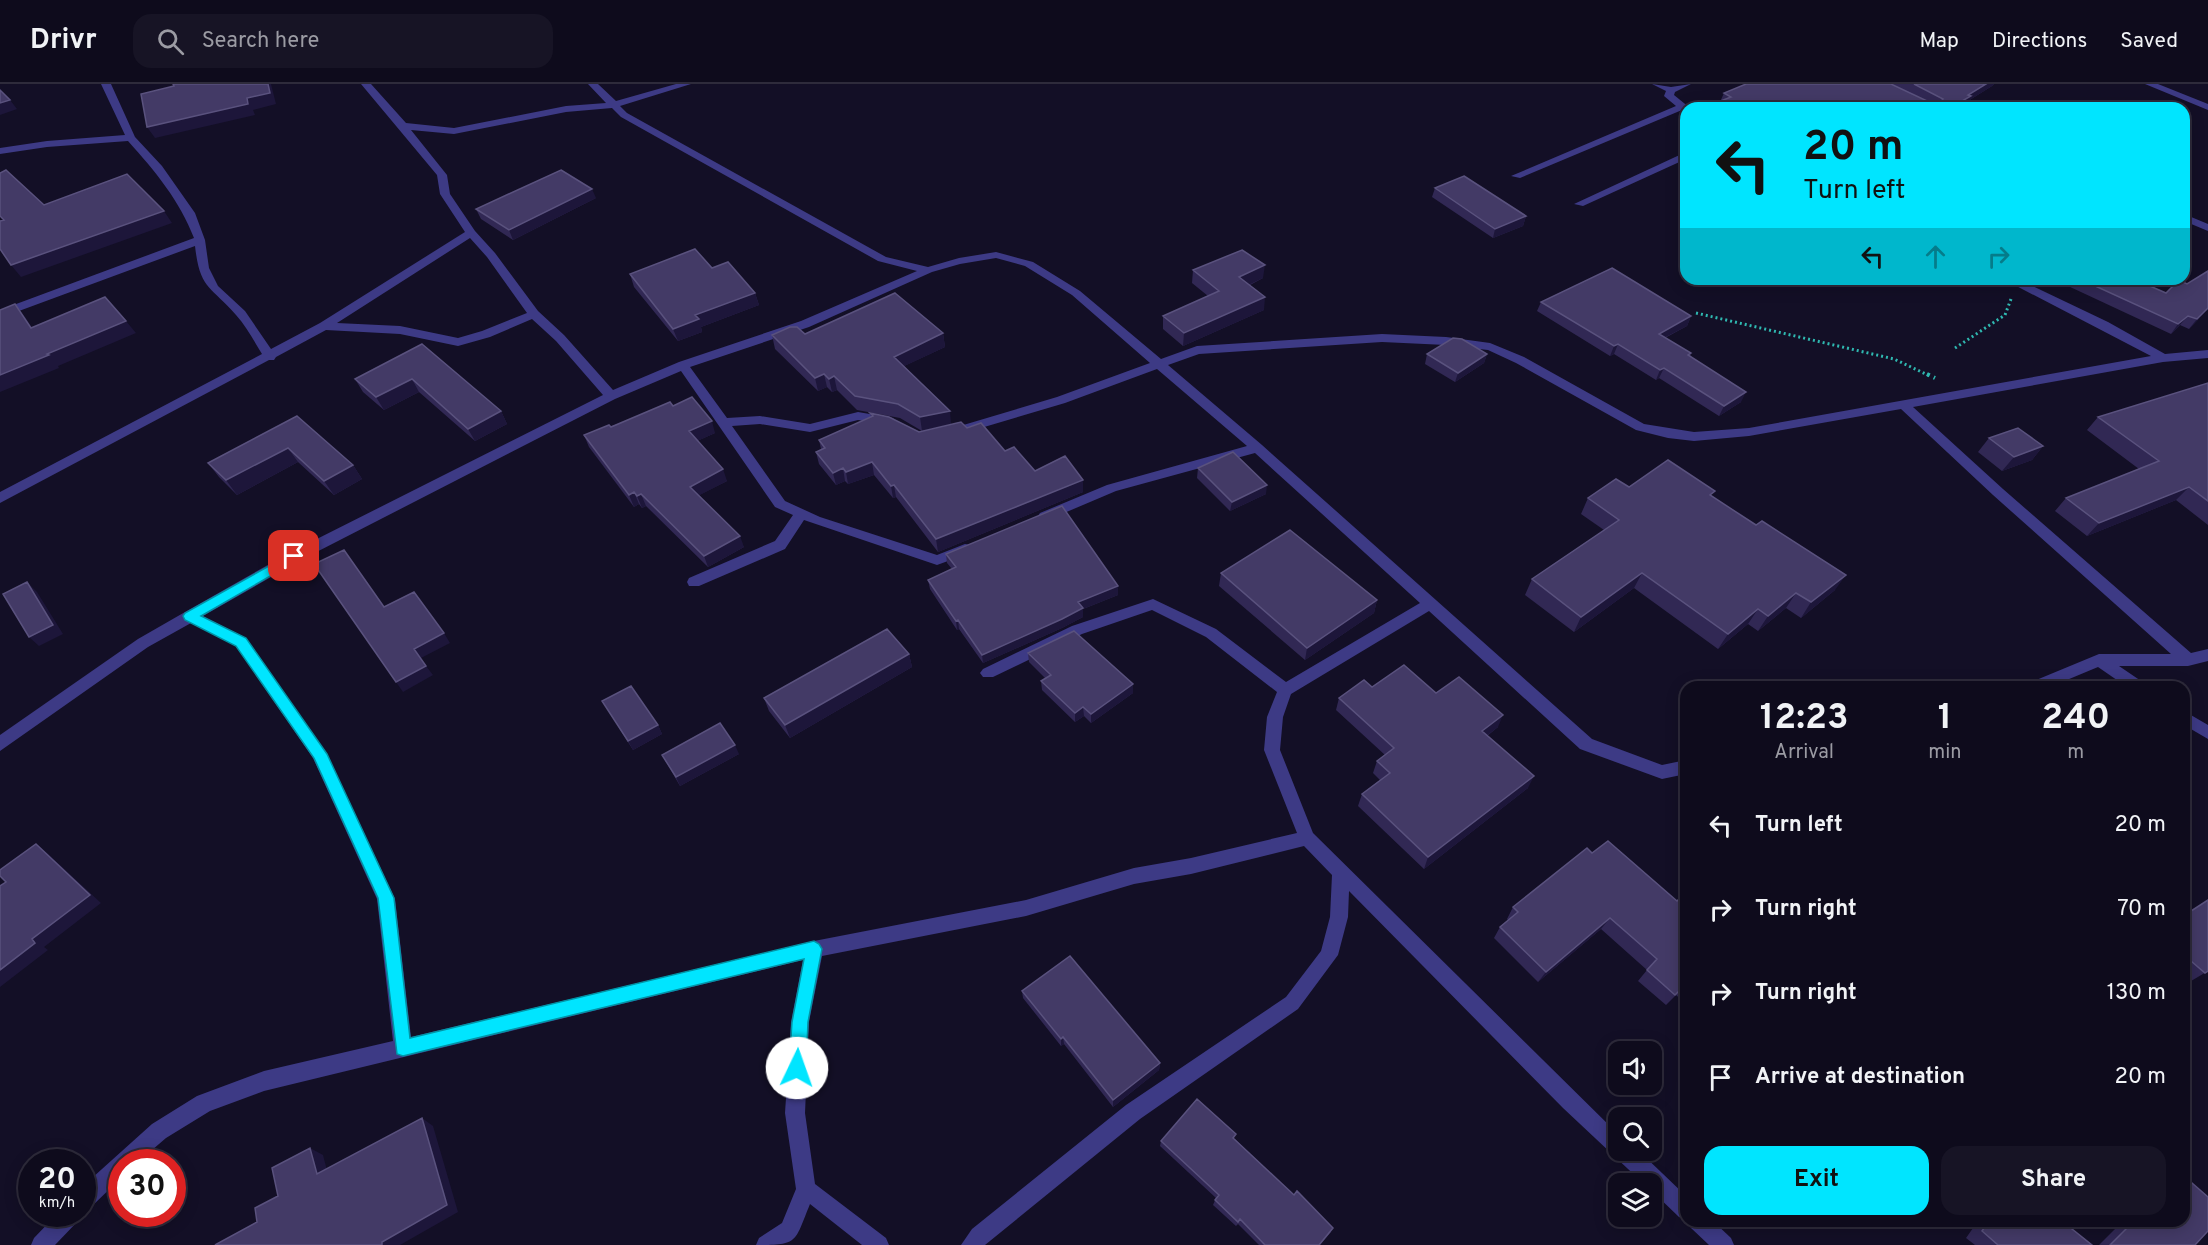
<!DOCTYPE html>
<html lang="en">
<head>
<meta charset="utf-8">
<style>
  body { margin:0; font-family:Overpass,sans-serif; background:#171425; color:#f1f3f6; height:100vh; display:flex; flex-direction:column; font-size:22px; white-space:nowrap }
  * { box-sizing:border-box; margin:0 }
  p { font-size:20px; color:#9b9ba3 }
  .icon { flex:none; width:33px; height:33px; fill:none; stroke:currentColor; stroke-width:2; stroke-linecap:round; stroke-linejoin:round }
  .map { position:relative; flex:1; overflow:hidden }
  .details { position:absolute; left:1680px; top:597px; width:510px; height:546px; display:flex; flex-direction:column; background:#0e0b1c; border-radius:18px; box-shadow:0 3px 15px #0003,0 0 0 2px #2e2b3b }
  .details>* { flex:none }
  .top-card { position:absolute; left:1680px; top:18px; width:510px; height:183px; border-radius:18px; box-shadow:0 3px 15px #0003,0 0 0 2px #2e2b3b; background:#00e5ff; color:#111; overflow:hidden }
  .buttons { position:absolute; left:1608px; top:957px; display:grid; gap:12px }
  .buttons a { display:grid; place-items:center; width:54px; height:54px; border-radius:12px; background:#0e0b1c; box-shadow:0 3px 15px #0003,0 0 0 2px #2e2b3b; font-size:30px }
  .speed { position:absolute; left:18px; top:1065px; display:flex; gap:12px; font-size:30px; font-weight:700; text-align:center }
  .speed>* { display:grid; place-content:center; width:78px; height:78px; border-radius:50%; background:#0e0b1c; box-shadow:0 3px 15px #0003,0 0 0 2px #2e2b3b; line-height:1 }
  .speed small { font-size:15px; font-weight:400 }
  .speed .limit { border:9px solid #d22; background:#fff; color:#111 }
  .pin { position:absolute; display:grid; place-items:center; width:51px; height:51px; color:#fff; margin:-26px; border-radius:12px; box-shadow:0 3px 9px #0006 }
  .me { position:absolute; width:66px; margin:-33px; rotate:3deg; stroke-linejoin:round; filter:drop-shadow(0 0 4px #0008) }
  .turn { display:flex; align-items:center; gap:21px; height:126px; padding:0 24px; font-size:27px }
  .turn .icon { width:78px; height:78px; stroke-width:2.5 }
  .turn b { display:block; font-size:42px; line-height:51px }
  .lanes { display:flex; align-items:center; height:57px; padding:0 24px; background:#0003; justify-content:center; gap:30px; direction:ltr }
  .lanes .off { opacity:.35 }
  .eta { display:flex; justify-content:space-evenly; align-items:center; height:102px; text-align:center }
  .eta b { font-size:36px; font-weight:700; line-height:42px }
  .primary-button { display:flex; gap:12px; margin-top:auto; padding:12px 24px }
  .primary-button a { flex:1; height:69px; border-radius:18px; background:#00e5ff; color:#111; font-size:24px; font-weight:700; line-height:69px; text-align:center }
  .primary-button a+a { background:#171425; color:#f1f3f6 }
  ul { padding:0; list-style:none }
  li { display:flex; align-items:center; gap:18px; height:84px; padding:0 24px }
  li div { flex:1 }
  li b { display:block; font-size:22px }
  li em { font-style:normal }
  header { display:flex; align-items:center; gap:36px; box-sizing:border-box; height:84px; padding:0 30px; background:#0e0b1c; border-bottom:2px solid #2e2b3b }
  header strong { font-size:28px }
  nav { display:flex; gap:33px; margin-inline-start:auto; font-size:21px }
  .search { width:420px; height:54px; background:#171425; display:flex; align-items:center; gap:15px; box-sizing:border-box; padding:0 21px; border-radius:18px; color:#9b9ba3; font-size:22px }
  .map>svg:first-child { display:block }
</style>
</head>
<body>
<header>
<strong>Drivr</strong>
<div class="search"><svg class="icon" aria-label="search" viewBox="0 0 24 24"><circle cx="10" cy="10" r="6"/><path d="M15 15l6 6"/></svg>Search here</div>
<nav><a>Map</a><a>Directions</a><a>Saved</a></nav>
</header>
<div class="map">
<svg width="2208" height="1161" viewBox="0 0 2208 1161">
  <rect width="100%" height="100%" fill="#130f26"/>
  <g fill="none" stroke-linecap="round" stroke-linejoin="round">
    <path stroke="#2fb8b0" stroke-width="3" stroke-dasharray="2 3" stroke-linecap="butt" d="M1696 229 1894 275 1930 292
      M1955 264 2005 231 2011 215"/>
    <path stroke="#2fb8b0" stroke-width="4" stroke-dasharray="3 4.5" stroke-linecap="butt" d="M1927 290 1935 294"/>
    <path fill="#3d3a85" fill-rule="evenodd" d="M101 0H111L135 53 162 82 195 129 205 156 209 184 218 202 245 227 271 265 320 239 465 148 440 110 437 91 361 0H371L406 39 454 44 566 22 606 19 588 0H598L616 17 676 0H691L620 22 627 29 886 173 928 183 959 174 996 168 1033 178 1080 207 1161 275 1197 262 1382 250 1446 253 1490 259 1524 273 1644 340 1694 348 1749 344 2151 272 2003 195H2018L2108 238 2165 270 2208 266V274L2163 278 1913 323 2003 405 2191 569 2208 565V577L2188 582H2119L2144 599 2147 603H2127L2098 583 2050 603H2026L2029 599 2099 570H2171L1993 411 1901 325 1749 352 1694 357 1668 354 1636 346 1516 279 1488 266 1446 261 1382 258 1199 270 1168 281 1262 361 1592 655 1662 681 1686 676V690L1662 695 1580 665 1429 527 1291 610 1283 633 1280 666 1313 749 1618 1050V1066H1638L1686 1112V1136L1679 1133 1652 1107V1100H1644L1563 1024 1349 807 1348 833 1338 871 1298 925 1140 1035 985 1161H961L972 1145 1126 1021 1286 913 1321 867 1330 833 1332 791 1304 762 1191 790 1134 800 1026 832 822 872 809 938 805 1029 815 1100 886 1154 889 1161H862L810 1120C794 1159 799 1161 756 1161L759 1154 782 1139 796 1105 785 1029 791 938 803 876 264 1007 210 1027 166 1054 138 1078H122V1093L89 1125 82 1128V1103L152 1040 197 1012 264 987 393 957 377 815 313 674 236 562 191 539 148 563 0 667V651L138 555 185 528 289 469 603 311 556 257 532 235 490 253 458 262 400 250 326 246 276 273 274 276H269L0 419V408L262 270C254 257 246 242 236 231 210 201 200 206 195 162L0 234V226L194 154C180 117 155 87 128 57L47 63 0 70V64L47 57 125 51ZM612 24 621 33 878 177 917 187 801 237 679 278 613 306 564 251 538 227 495 169 475 147 450 110 447 91 411 46 454 50 566 28ZM470 154 487 173 527 229 482 247 458 254 400 242 337 239ZM996 174 1025 182 1072 211 1150 279 1057 313 960 342 958 345 960 348 964 349 1065 319 1157 285 1247 362 1107 401 1040 429 1038 432 1040 435H1050L1116 407 1255 369 1420 519 1286 598 1216 545 1153 515 1072 542 983 585 980 589 983 593H993L1082 550 1152 526 1206 553 1277 608 1267 633 1264 666 1297 749 1191 774 1134 784 1026 816 814 857 411 953 395 815 327 670 246 554 203 532 299 477 615 315 681 287 775 423 793 431 775 457 689 494 687 498 689 502H699L785 465 804 436 937 481 970 469 972 465 970 461 965 460 937 471 820 433 785 417 732 342 760 340 810 348 858 336 889 341 895 337 893 334 858 328 810 340 760 332 727 334 690 283 809 243 932 188 960 180Z
      M1652 0 1671 3 1691 0 1675 8 1674 11 1690 24H1686V28L1682 26 1520 94 1511 92 1676 22 1664 12 1666 7Z
      M2145 0H2158L2208 20V26Z
      M1686 68V75L1583 122 1574 120Z
      M2184 130 2208 140V147L2184 137Z
      M2184 627 2208 641V655L2184 641Z
      M57 1130H81L78 1137 55 1161H31L34 1154Z
      M1688 1137H1713L1731 1154 1734 1161H1709L1691 1144Z"/>
  </g>
  <path fill="#312854" d="M1891 0H1994L1992 2 1968 17 1966 21 1960 24H1720L1722 19 1720 18 1724 9Z
    M1435 104 1526 132 1523 142 1493 154 1432 113Z
    M596 114 513 156 481 135 476 125Z
    M712 184 755 209 759 221 701 243 702 248 678 257 634 203 630 190Z
    M1193 186 1263 194 1250 201 1264 226 1183 262 1163 245V232L1208 212 1192 199Z
    M2208 187V225L2189 245 2180 241 2171 250 2053 195H2134L2166 209 2187 200Z
    M1541 218 1691 232 1687 242 1665 254 1691 269 1690 273 1741 318 1719 332 1659 294 1656 296 1614 270 1610 272 1537 227Z
    M943 249 945 263 904 282 950 327 922 347 900 334 857 326 837 306 832 308 827 303 818 307 775 265 772 251Z
    M422 260 501 327 507 340 475 357 419 308 384 326 363 308 355 295Z
    M1427 270H1487L1484 279 1455 298 1425 280Z
    M2208 299V441L2176 416 2087 452 2055 427 2066 414 2139 385 2087 346 2098 333Z
    M673 322 715 349 697 357 727 397 699 411 744 463 708 483 646 422 642 424 639 420 634 423 589 363 584 351Z
    M870 329 919 348 967 344 1005 367 1035 387 1083 408 938 468 896 413 893 414 874 391 848 400 845 397 836 401 819 380 816 368 821 365 819 356 871 333Z
    M297 332 353 381 362 395 334 411 298 378 237 411 219 393 208 379Z
    M1989 354 2043 362 2032 376 2002 387 1978 368Z
    M1198 384 1266 410 1230 427 1197 394Z
    M1629 403 1712 412 1835 506 1801 534 1786 524 1758 547 1748 540 1718 565 1634 504 1574 548 1525 511 1532 495 1604 446 1581 430 1588 414Z
    M946 470 1118 511 1083 525V533L1062 544 983 579 959 545 957 546 930 505 928 496 952 485 947 479Z
    M1221 489 1377 516 1374 529 1305 576 1219 502Z
    M1028 569 1133 609 1091 639 1084 632 1075 638 1042 606 1041 597 1045 594 1029 578Z
    M909 570 912 583 790 654 769 627 764 614Z
    M1372 603 1436 609 1498 643 1487 652 1528 704 1424 785 1358 722 1362 710 1380 696 1373 689 1377 677 1385 671 1336 626 1339 614Z
    M602 617 658 641 662 650 633 666Z
    M739 670 680 702 662 671Z
    M1592 769 1677 817 1686 816V920L1676 911 1666 921 1638 897 1647 886 1601 845 1538 898 1494 854 1500 843 1508 836 1507 835 1513 823Z
    M2184 826 2188 829 2208 887 2186 900 2184 898Z
    M1022 907 1160 979 1159 986 1113 1023 1064 960 1061 962 1023 914Z
    M1235 1055 1331 1148 1320 1161H1259L1238 1140 1236 1142 1213 1121 1216 1114 1160 1062 1161 1057Z
    M1978 1137H2062L2092 1161H1975L1966 1154Z
    M2123 1137H2184L2195 1161H2099Z"/>
  <path fill="#1d163a" d="M268 0H271L276 20 253 26 255 31 155 54 147 43 247 14Z
    M1986 0H1994L1992 2 1968 17 1966 21 1960 24H1950L1968 11Z
    M10 16 17 25 0 31V19Z
    M592 105 596 114 513 156 509 146Z
    M164 127 172 139 21 193 11 181Z
    M1526 132 1523 142 1493 154 1495 145Z
    M1265 181 1263 194 1238 206 1239 193Z
    M755 209 759 221 701 243 702 248 678 257 673 245 695 231Z
    M1265 213 1264 226 1183 262 1184 249Z
    M15 220 25 233 41 257 31 244Z
    M2208 224V225L2189 245 2197 235Z
    M1691 232 1687 242 1654 259 1659 250Z
    M2188 232 2180 241 2171 250 2178 240Z
    M126 237 136 249 58 282 59 284 0 308V291Z
    M943 249 945 263 896 286 894 273Z
    M1618 260 1614 270 1610 272 1614 262Z
    M1487 270 1484 279 1455 298 1458 289Z
    M1664 284 1659 294 1656 296 1660 286Z
    M824 290 827 303 818 307 815 294Z
    M834 292 837 306 832 308 829 295Z
    M412 295 419 308 384 326 376 313Z
    M1746 308 1741 318 1719 332 1724 322Z
    M501 327 507 340 475 357 468 345Z
    M950 327 951 340 922 347 920 333Z
    M712 337 715 349 693 359 689 347Z
    M2043 362 2032 376 2002 387 2014 373Z
    M288 364 298 378 237 411 226 396Z
    M872 378 874 391 848 400 846 388Z
    M353 381 362 395 334 411 324 397Z
    M843 384 845 397 836 401 833 389Z
    M723 385 727 397 694 414 690 403Z
    M1083 396V408L938 468 936 455Z
    M894 401 896 413 893 414 891 402Z
    M1267 401 1266 410 1230 427 1232 418Z
    M2189 403 2176 416 2087 452 2099 439Z
    M634 408 639 420 634 423 629 411Z
    M641 410 646 422 642 424 637 412Z
    M740 452 744 463 708 483 704 472Z
    M1642 489 1634 504 1574 548 1581 533Z
    M1846 491 1835 506 1801 534 1811 518Z
    M27 498 37 508 63 550 39 562 29 553Z
    M1118 502V511L1083 525V533L1062 544 983 579 982 571 1078 518Z
    M1796 509 1786 524 1758 547 1768 532Z
    M1377 516 1374 529 1305 576 1307 564Z
    M1758 525 1748 540 1718 565 1728 550Z
    M958 536 959 545 957 546 956 537Z
    M444 549 450 559 421 574 414 565Z
    M909 570 912 583 790 654 785 641Z
    M426 582 433 591 403 608 396 598Z
    M1133 600V609L1091 639V630Z
    M1083 623 1084 632 1075 638V629Z
    M1503 631 1498 643 1476 660 1482 647Z
    M658 641 662 650 633 666 628 657Z
    M735 661 739 670 680 702 676 693Z
    M1534 692 1528 704 1424 785 1428 773Z
    M36 760 47 769 101 819 44 863 48 866 0 903V886L32 855Z
    M1610 834 1601 845 1538 898 1546 888Z
    M1063 953 1064 960 1061 962V955Z
    M1160 979 1159 986 1113 1023V1016Z
    M422 1034 433 1042 458 1128 400 1161H382V1158Z
    M310 1064 323 1071 330 1098 317 1090Z"/>
  <path fill="#433a66" stroke="#5a527e" stroke-width="1.5" d="M173 0H268L270 9 247 14 248 20 147 43 141 10 174 2Z
    M1746 0H1891L1927 17H1941L1943 15 1914 0H1986L1968 11 1971 12 1950 24H1732L1729 22 1733 21 1723 16 1731 13 1724 9Z
    M0 6 10 16 0 19Z
    M6 86 44 121 127 90 164 127 11 181 0 165V137L4 136 0 132V89Z
    M561 86 592 105 509 146 476 125Z
    M1464 92 1526 132 1495 145 1435 104Z
    M695 165 712 184 728 178 755 209 695 231 699 235 673 245 630 190Z
    M1242 166 1265 181 1239 193 1265 213 1184 249 1163 232 1219 207 1193 186Z
    M1612 184 1691 232 1659 250 1691 269 1688 271 1746 308 1724 322 1664 284 1660 286 1618 260 1614 262 1541 218Z
    M2208 187V224L2197 235 2188 232 2178 240 2080 195H2134L2166 209 2179 196 2187 200Z
    M895 209 943 249 894 273 950 327 920 333 898 320 855 312 834 292 829 295 824 290 815 294 772 251 790 243H797L805 250Z
    M105 213 126 237 47 270 49 271 0 291V226L15 220 31 244Z
    M1453 254 1462 255 1487 270 1458 289 1427 270Z
    M422 260 501 327 468 345 412 295 376 313 355 295Z
    M2208 299V417L2189 403 2099 439 2066 414 2159 377 2098 333Z
    M692 313 712 337 689 347 723 385 690 403 740 452 704 472 641 410 637 412 634 408 629 411 584 351 609 341 611 343 670 318 673 322Z
    M870 329 889 333 919 348 961 338 967 344 981 339 1005 367 1014 363 1035 387 1065 372 1083 396 936 455 894 401 891 402 872 378 846 388 843 384 833 389 816 368 825 364 819 356 873 332Z
    M297 332 353 381 324 397 288 364 226 396 208 379Z
    M2018 344 2043 362 2014 373 1989 354Z
    M1233 368 1267 401 1232 418 1198 384Z
    M1668 376 1715 407 1710 411 1756 441 1762 437 1846 491 1811 518 1796 509 1768 532 1758 525 1728 550 1642 489 1581 533 1532 495 1619 436 1588 414 1616 395 1629 403Z
    M1062 422 1118 502 1078 518 1083 524 1062 535 982 571 958 536 956 537 928 496 956 483 946 470Z
    M1290 446 1377 516 1307 564 1221 489Z
    M344 466 384 523 414 508 444 549 414 565 426 582 396 598 314 480Z
    M27 498 53 541 29 553 3 510Z
    M887 545 909 570 785 641 764 614Z
    M1074 547 1133 600 1091 630 1083 623 1075 629 1041 597 1051 591 1028 569Z
    M1404 581 1436 609 1459 593 1503 631 1482 647 1534 692 1428 773 1362 710 1390 689 1377 677 1394 664 1339 614 1364 596 1372 603Z
    M631 602 658 641 628 657 602 617Z
    M720 639 735 661 676 693 662 671Z
    M1608 757 1677 817 1681 813 1686 816V900L1675 911 1647 886 1657 875 1610 834 1546 888 1500 843 1518 828 1513 823 1587 764 1592 769Z
    M36 760 90 811 32 855 35 859 0 886V802L6 798 0 792V786Z
    M2208 816V887L2205 889 2184 871V826L2188 829Z
    M1070 872 1160 979 1113 1016 1063 953 1061 955 1022 907Z
    M1197 1015 1236 1050 1233 1054 1294 1111 1297 1107 1333 1144 1319 1161H1265L1240 1135 1238 1138 1215 1116 1219 1111 1161 1057Z
    M422 1034 447 1121 382 1158V1161H215L257 1138 255 1124 278 1112 272 1084 310 1064 317 1090Z
    M2184 1092 2208 1113V1147L2195 1161H2110L2134 1137H2184Z
    M1989 1137H2062L2092 1161H1998L1982 1147Z"/>
  <path fill="#00e5ff" stroke="#0095a6" stroke-width="1.5" d="M294 468 298 469 300 472 298 476 201 532 246 554 327 670 394 814 410 954 814 857 819 860 822 865 808 938 806 984 803 990 797 992 791 990 789 984 792 938 804 875 403 972 397 970 378 814 314 674 236 562 185 536 183 532 185 529Z"/>
</svg>
<div class="buttons">
<a><svg class="icon" aria-label="sound" viewBox="0 0 24 24"><path d="M4 9h4l5-4v14l-5-4H4zM17 9q2 3 0 6"/></svg></a>
<a><svg class="icon" aria-label="search" viewBox="0 0 24 24"><circle cx="10" cy="10" r="6"/><path d="M15 15l6 6"/></svg></a>
<a><svg class="icon" aria-label="layers" viewBox="0 0 24 24"><path d="M12 4l9 5-9 5-9-5zM3 14l9 5 9-5"/></svg></a>
</div>
<div class="speed"><div>20<small>km/h</small></div><div class="limit">30</div></div>
<div class="pin" style="left:294px;top:472px;background:#d93025"><svg class="icon" aria-label="arrive" viewBox="0 0 24 24"><path d="M6 21V4h12l-3 4 3 4H6"/></svg></div>
<svg class="me" style="left:797px;top:984px" viewBox="-20 -20 40 40"><circle r="19" fill="#fff"/><path d="M0-13L10 11 0 6-10 11z" fill="#00e5ff"/></svg>
<div class="top-card">
<div class="turn"><svg class="icon" aria-label="left" viewBox="0 0 24 24"><path d="M17 20v-9H6M10 6l-5 5 5 5"/></svg><div><b>20 m</b>Turn left</div></div>
<div class="lanes"><svg class="icon" aria-label="left" viewBox="0 0 24 24"><path d="M17 20v-9H6M10 6l-5 5 5 5"/></svg><svg class="icon off" aria-label="ahead" viewBox="0 0 24 24"><path d="M12 20V5M6 11l6-6 6 6"/></svg><svg class="icon off" aria-label="right" viewBox="0 0 24 24"><path d="M7 20v-9h11M14 6l5 5-5 5"/></svg></div>
</div>
<section class="details">
<div class="eta">
<div><b>12:23</b><p>Arrival</p></div>
<div><b>1</b><p>min</p></div>
<div><b>240</b><p>m</p></div>
</div>
<ul>
<li><svg class="icon" aria-label="left" viewBox="0 0 24 24"><path d="M17 20v-9H6M10 6l-5 5 5 5"/></svg><div><b>Turn left</b></div><em>20 m</em></li>
<li><svg class="icon" aria-label="right" viewBox="0 0 24 24"><path d="M7 20v-9h11M14 6l5 5-5 5"/></svg><div><b>Turn right</b></div><em>70 m</em></li>
<li><svg class="icon" aria-label="right" viewBox="0 0 24 24"><path d="M7 20v-9h11M14 6l5 5-5 5"/></svg><div><b>Turn right</b></div><em>130 m</em></li>
<li><svg class="icon" aria-label="arrive" viewBox="0 0 24 24"><path d="M6 21V4h12l-3 4 3 4H6"/></svg><div><b>Arrive at destination</b></div><em>20 m</em></li>
</ul>
<div class="primary-button"><a>Exit</a><a>Share</a></div>
</section>
</div>
</body>
</html>
